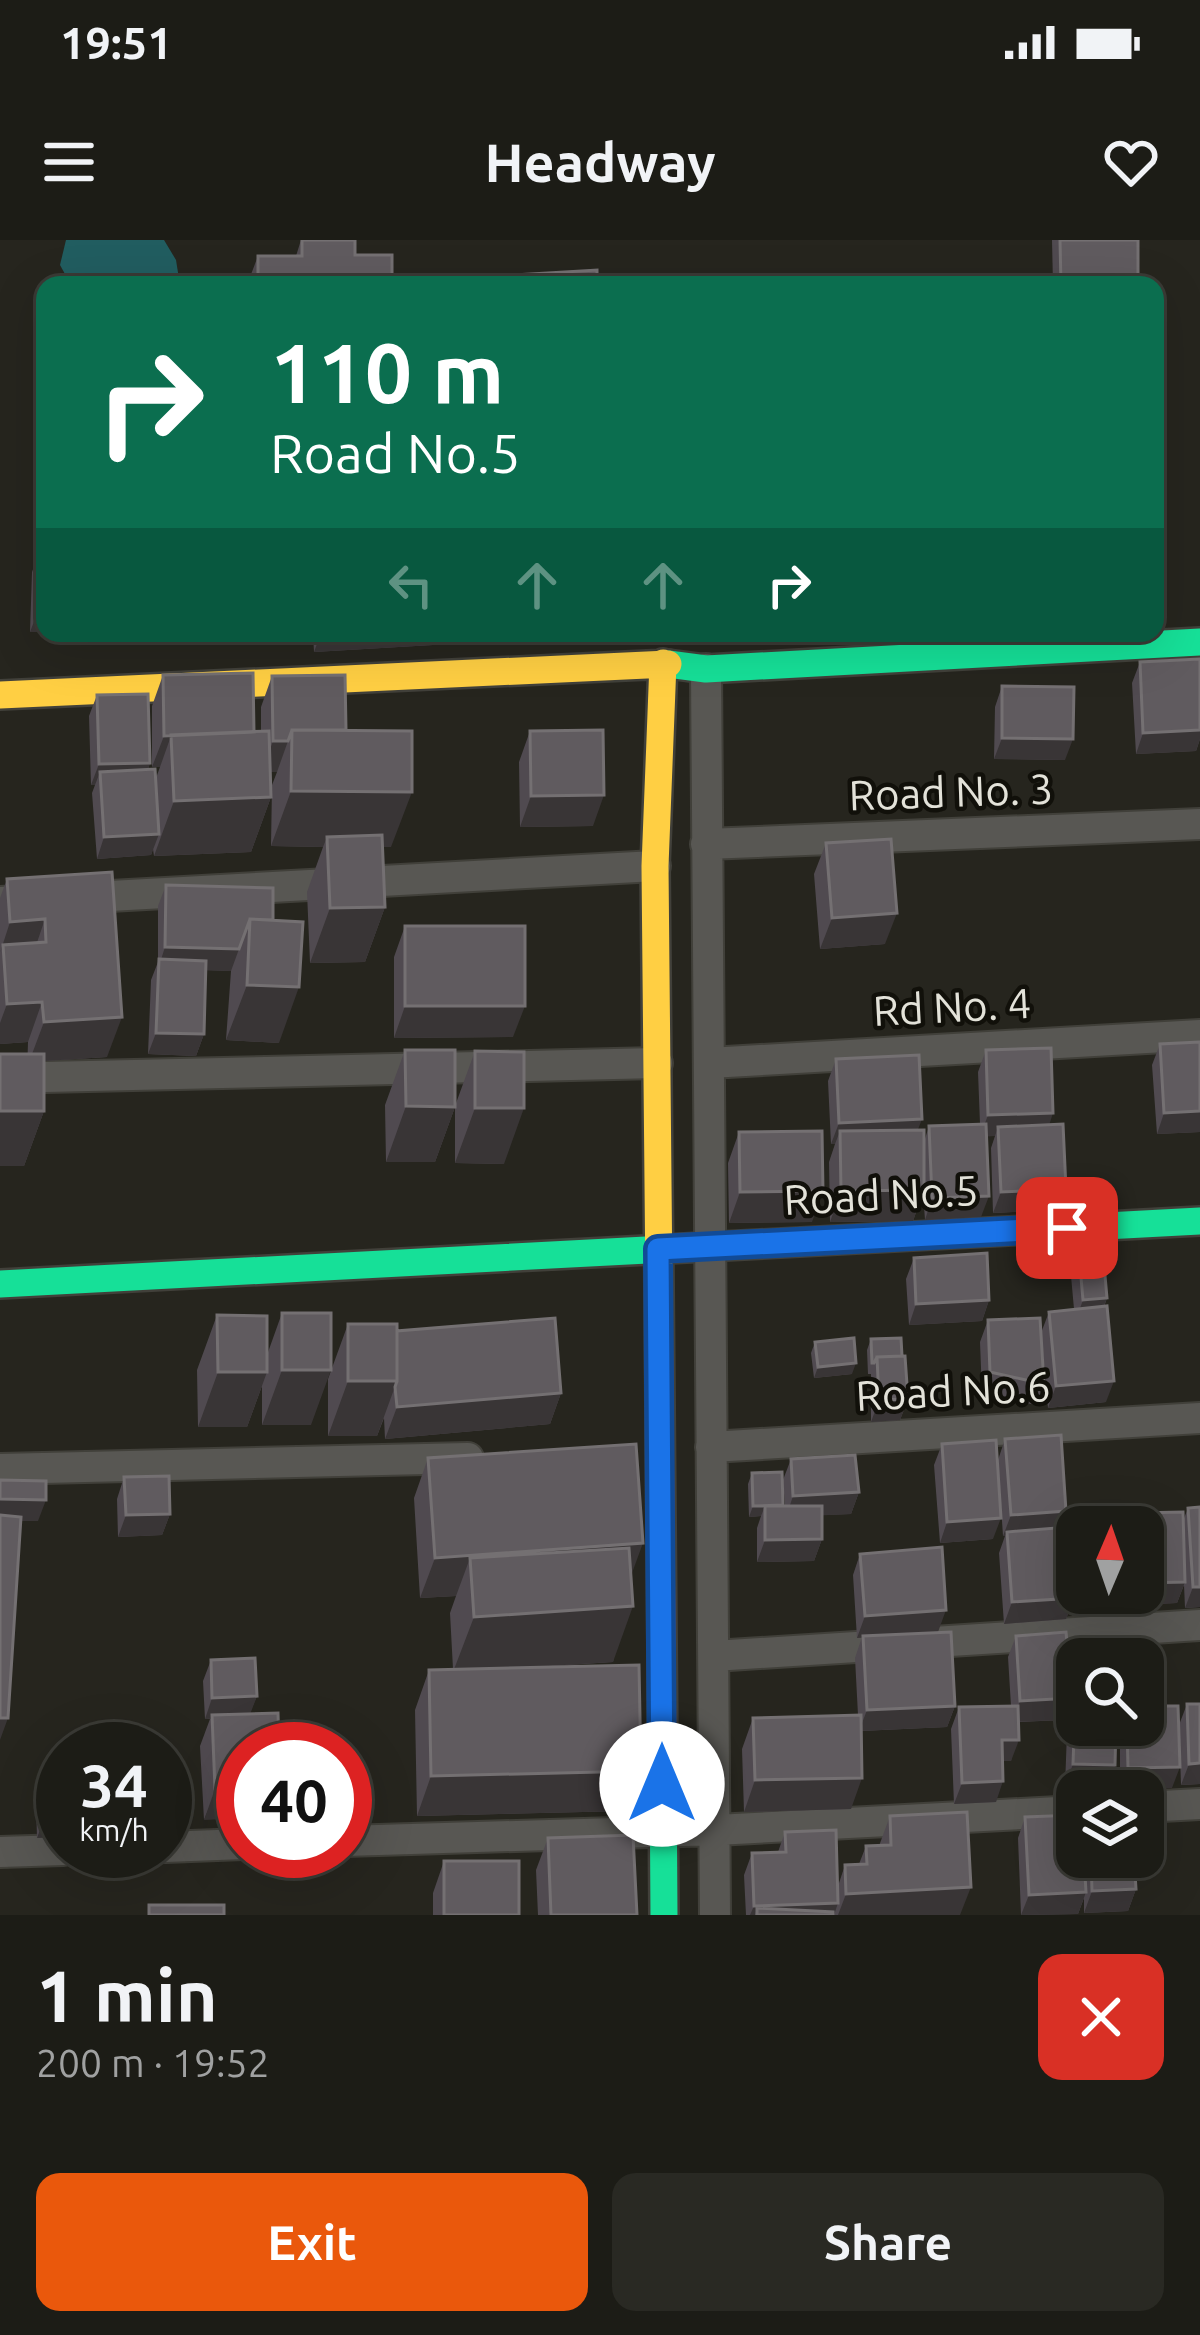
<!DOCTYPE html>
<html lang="en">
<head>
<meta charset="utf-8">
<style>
  body { margin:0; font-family:Ubuntu,sans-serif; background:#292923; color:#f1f3f6; height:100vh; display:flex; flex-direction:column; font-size:45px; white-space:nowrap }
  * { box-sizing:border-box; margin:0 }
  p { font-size:39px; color:#a0a1a1 }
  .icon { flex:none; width:66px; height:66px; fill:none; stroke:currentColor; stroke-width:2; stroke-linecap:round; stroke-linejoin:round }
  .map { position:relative; height:1675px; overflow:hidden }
  .panel { display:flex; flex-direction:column; background:#1c1c16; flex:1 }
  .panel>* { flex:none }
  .hud { position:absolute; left:36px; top:36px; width:1128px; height:366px; border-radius:24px; box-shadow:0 12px 48px #0002,0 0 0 3px #3a3a35; background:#0b6e4f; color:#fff; overflow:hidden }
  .needle { width:78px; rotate:2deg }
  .tools { position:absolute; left:1056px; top:1266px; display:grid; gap:24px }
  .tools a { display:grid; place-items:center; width:108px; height:108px; border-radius:24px; background:#1c1c16; box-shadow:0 12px 48px #0002,0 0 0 3px #3a3a35; font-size:60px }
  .speed { position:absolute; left:36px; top:1482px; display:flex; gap:24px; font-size:60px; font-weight:700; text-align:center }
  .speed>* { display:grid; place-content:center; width:156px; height:156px; border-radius:50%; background:#1c1c16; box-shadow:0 12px 48px #0002,0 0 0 3px #3a3a35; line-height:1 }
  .speed small { font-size:30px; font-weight:400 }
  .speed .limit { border:18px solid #d22; background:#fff; color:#111 }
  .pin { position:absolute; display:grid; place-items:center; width:102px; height:102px; color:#fff; margin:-51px; border-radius:24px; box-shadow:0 6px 18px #0006 }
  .me { position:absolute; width:132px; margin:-66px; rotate:0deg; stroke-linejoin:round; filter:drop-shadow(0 0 9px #0008) }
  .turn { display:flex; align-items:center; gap:42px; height:252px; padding:0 36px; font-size:54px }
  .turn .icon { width:156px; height:156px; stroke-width:2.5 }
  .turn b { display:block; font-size:84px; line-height:102px }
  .lanes { display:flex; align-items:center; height:114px; padding:0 36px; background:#0003; justify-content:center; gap:60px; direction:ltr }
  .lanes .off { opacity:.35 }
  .round { display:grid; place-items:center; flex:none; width:126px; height:126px; border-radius:24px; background:#292923 }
  .headline { display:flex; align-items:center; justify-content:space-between; height:204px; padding:0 36px }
  h1 { font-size:72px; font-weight:600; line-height:90px }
  .button { display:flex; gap:24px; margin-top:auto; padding:24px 36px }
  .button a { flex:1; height:138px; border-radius:24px; background:#ea580c; color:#fff; font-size:48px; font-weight:600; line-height:138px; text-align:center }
  .button a+a { background:#292923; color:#f1f3f6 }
  .status { display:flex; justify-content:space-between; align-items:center; height:84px; padding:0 60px; background:#1c1c16; direction:ltr }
  .status svg { height:33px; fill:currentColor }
  header { display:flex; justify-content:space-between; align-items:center; height:156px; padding:0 36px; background:#1c1c16; font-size:54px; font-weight:600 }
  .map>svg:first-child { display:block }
</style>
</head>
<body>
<div class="status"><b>19:51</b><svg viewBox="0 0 49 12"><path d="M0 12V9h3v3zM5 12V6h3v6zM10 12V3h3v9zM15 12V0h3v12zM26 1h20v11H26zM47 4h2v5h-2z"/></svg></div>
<header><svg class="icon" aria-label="menu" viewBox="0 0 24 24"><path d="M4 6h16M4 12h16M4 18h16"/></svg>Headway<svg class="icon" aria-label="heart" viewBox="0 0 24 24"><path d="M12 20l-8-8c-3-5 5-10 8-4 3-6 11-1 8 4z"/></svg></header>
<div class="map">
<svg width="1200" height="1675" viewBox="0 0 1200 1675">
  <rect width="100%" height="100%" fill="#26251e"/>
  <path fill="#215d60" d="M66 0H164L176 20 180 45H71L60 25Z"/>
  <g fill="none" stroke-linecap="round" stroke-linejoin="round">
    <g stroke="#41403a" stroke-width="34">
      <path id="street" d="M706 429 715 1675
        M706 604 1200 584
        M0 662 655 626
        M709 823 1200 795
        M0 838 657 823
        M711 1207 1200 1178
        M0 1229 468 1218
        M714 1416 1200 1385
        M1143 1567 1200 1564
        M345 1601 716 1590 1077 1571
        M165 1607 243 1604
        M0 1612 63 1610"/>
    </g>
    <g stroke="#41403a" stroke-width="32">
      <path id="fast" d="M668 424 706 429 1200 402
        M0 1044 1200 981
        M663 1521 664 1675"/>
    </g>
    <g stroke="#41403a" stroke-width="32">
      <path id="slow" d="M0 455 668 424
        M659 1047 655 626 663 423"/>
    </g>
    <g stroke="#41403a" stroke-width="32">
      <path id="jam" d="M659 1047 663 1521"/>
    </g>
    <use href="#street" stroke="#585753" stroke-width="30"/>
    <use href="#fast" stroke="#16e098" stroke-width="27"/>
    <use href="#slow" stroke="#ffcf43" stroke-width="27"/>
    <use href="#jam" stroke="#f24e42" stroke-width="27"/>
  </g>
  <path fill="#504a50" d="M301 0 355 15 392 45H247L258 16H296Z
    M1052 0H1138V45H1053Z
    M40 310 45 392H30L32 332Z
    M313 393H454L450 404 314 412Z
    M1200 419V499L1196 511 1136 514 1132 443 1140 422Z
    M163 435 254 492 261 491V467L272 436 346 490 391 607H383L385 667 365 722 310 723 307 652 323 607 271 606 272 545 277 532H270L271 557 251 612 154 616 153 609 151 615 97 619 92 553 95 545H91L89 476 97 455 150 523 148 529 156 538 160 527H152V466Z
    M1002 446 1065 520 994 519 995 467Z
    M530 491 593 586 520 587 519 522Z
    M826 603 885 704 820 709 814 634Z
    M112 632 107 817 44 821V871L24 926 28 802 0 804V658L7 639Z
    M166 645 273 680 279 803 226 800 231 731 206 730 204 794 196 816 148 814 151 740 158 722V666Z
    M405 686 513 797 394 798V717Z
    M1200 802V892L1157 894 1152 825 1160 804Z
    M405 810 455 866 475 811 504 924 455 923V867L435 922H386L385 865Z
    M986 810 1049 885 1066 949 1058 970 993 973 991 908 995 896H986L981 977 925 980 923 952 913 981 830 982 829 922 835 904H831L828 841 836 819 918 890 924 902 929 886 980 884 978 832Z
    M739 892 812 982 729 983 728 923Z
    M1076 982 1107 1058 1104 1067 1106 1162 1048 1168 1041 1093 1049 1072 1074 1069 1068 1003Z
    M914 1018 989 1060 982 1081 909 1085 906 1039Z
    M282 1073 311 1185H262V1146L247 1187H198L197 1130 217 1075 267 1115Z
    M988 1080 1044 1144 1036 1165 982 1154 980 1102Z
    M348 1084 397 1091 561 1153 550 1184 385 1199 384 1178 377 1196H328V1139Z
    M871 1099 908 1159 900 1180 871 1182V1134H868L867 1110Z
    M815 1102 852 1134 814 1138 811 1113Z
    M1005 1199 1060 1287 1069 1297 1075 1278 1077 1353H1130L1122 1373 1072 1376V1363L1066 1379 1004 1384 999 1313 1005 1296H1003L998 1220Z
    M942 1204 993 1299 940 1303 934 1225Z
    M428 1218 631 1337 613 1422 522 1428 641 1531 626 1571 417 1576 415 1470 429 1430 453 1429 450 1373 456 1356 420 1358 414 1258Z
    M791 1219 859 1252 851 1274 822 1275V1299L814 1321 757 1322V1288L761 1276 749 1277 748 1244 752 1233 782 1266H785L783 1240Z
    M124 1237 170 1274 162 1295 118 1297 117 1259Z
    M1200 1267V1367L1185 1368 1184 1345 1177 1363 1131 1365 1130 1353H1143V1287H1131L1136 1273 1183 1281 1188 1268Z
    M860 1314 938 1392 894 1395 955 1466 947 1487 861 1491 851 1569 744 1572 742 1509 753 1478 858 1475 855 1418 862 1397 857 1398 853 1335Z
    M1016 1396 1072 1458 1064 1480 1018 1482 1011 1521H1003L996 1562 954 1564 951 1489 959 1467 1011 1466 1008 1417Z
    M211 1420 257 1456 204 1580 200 1506 210 1479H205L203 1441Z
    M1187 1464 1200 1544 1181 1545 1179 1485Z
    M1075 1471 1115 1525 1107 1547 1065 1546 1067 1492Z
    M1120 1485H1143L1172 1548 1120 1549Z
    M63 1541 37 1598 36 1563 44 1542Z
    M890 1576 960 1675H746L744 1635 752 1613 778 1612 785 1592 838 1646 845 1625 859 1624 866 1606H879Z
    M1025 1577 1077 1617H1134L1136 1649 1128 1671 1084 1673V1658L1078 1674 1021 1675 1018 1598Z
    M548 1598 637 1675H538L536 1630Z
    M444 1621 519 1675H433V1653Z"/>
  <path fill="#393536" d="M38 371H45V392H30Z
    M321 393H454L450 404 314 412Z
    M1200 490V499L1196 511 1136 514 1143 493Z
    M164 496H171L160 527H152Z
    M1002 498 1073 499 1065 520 994 519Z
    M273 501H288L277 532H262Z
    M150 523 143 545 100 532 95 545H91L99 524Z
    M291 551 412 552 391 607H327V597L323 607 271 606Z
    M604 555 593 586 520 587 531 556Z
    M271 557 251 612 154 616 174 561Z
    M159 594 151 615 97 619 104 597Z
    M385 667 365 722 310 723 330 668Z
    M897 673 885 704 820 709 832 678Z
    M45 679 31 720 3 705 0 713 10 682Z
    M165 707 239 709 231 731 158 729Z
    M247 745 299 747 279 803 226 800Z
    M42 762 28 802 0 804V783L7 764Z
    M405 766H525L513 797 394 798Z
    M122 777 107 817 29 822 44 782Z
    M156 793 204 794 196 816 148 814Z
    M406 866 455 867 435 922H386Z
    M475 868H524L504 924 455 923Z
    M0 871H44L24 926H0Z
    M1200 871V892L1157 894 1164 873Z
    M1053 873 1046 895 998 887 995 896 980 897 988 875Z
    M922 879 914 900 840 891 835 904H831L839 883Z
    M1066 949 1058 970 993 973 1001 952Z
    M924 950 913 981 830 982 841 951Z
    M823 951 812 982 729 983 740 952Z
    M989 956 981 977 925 980 932 958Z
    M1107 1058 1099 1079 1075 1082 1083 1060Z
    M989 1060 982 1081 909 1085 916 1064Z
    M856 1123 852 1134 814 1138 818 1127Z
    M282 1130H331L311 1185H262Z
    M218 1132H267L247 1187H198Z
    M348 1141H397L377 1196H328Z
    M1114 1141 1106 1162 1048 1168 1056 1146Z
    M561 1153 550 1184 385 1199 397 1167Z
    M908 1159 900 1180 871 1182 879 1160Z
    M859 1252 851 1274 786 1277 793 1256Z
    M0 1259 46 1260 38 1281H0Z
    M783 1265 765 1266 761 1276 749 1277 753 1266Z
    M1066 1271 1058 1293 1007 1292 1005 1296H1003L1011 1275Z
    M170 1274 162 1295 118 1297 126 1275Z
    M1001 1278 993 1299 940 1303 947 1282Z
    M822 1299 814 1321 757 1322 765 1300Z
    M643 1303 628 1344 470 1318 456 1356 420 1358 435 1318Z
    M1185 1342 1177 1363 1131 1365 1135 1353H1143V1343Z
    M1193 1347H1200V1367L1185 1368Z
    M1130 1353 1122 1373 1072 1376 1080 1355Z
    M1074 1358 1066 1379 1004 1384 1012 1362Z
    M633 1366 613 1422 453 1432 474 1377Z
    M946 1370 938 1392 857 1398 865 1376Z
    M257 1456 249 1477 205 1479 212 1458Z
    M1072 1458 1064 1480 1012 1482 1020 1461Z
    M955 1466 947 1487 859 1491 867 1470Z
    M0 1478H8L0 1500Z
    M1002 1500H1019L1011 1521H994Z
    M1200 1523V1544L1181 1545 1189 1524Z
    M1073 1524 1115 1525 1107 1547 1065 1546Z
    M1180 1527 1172 1548 1120 1549 1128 1528Z
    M641 1531 626 1571 417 1576 431 1536Z
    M862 1538 851 1569 744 1572 755 1540Z
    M1003 1541 996 1562 954 1564 962 1543Z
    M243 1548V1578L204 1580 215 1549Z
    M63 1576V1597L37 1598 45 1577Z
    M971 1647 960 1675H838L846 1654Z
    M1136 1649 1128 1671 1084 1673 1092 1651Z
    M1086 1652 1078 1674 1021 1675 1029 1655Z
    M838 1663 834 1675H757V1668L755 1675H750L754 1666Z"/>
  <path fill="#605b5f" stroke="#747072" stroke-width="3" d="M302 0H355V15H392V45H258V16H302Z
    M1060 0H1138V45H1061Z
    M597 30V45H515V35Z
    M40 310H45V371H38Z
    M1200 419V490L1143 493 1140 422Z
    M253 433 254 492 164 496 163 435Z
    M345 435 346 490H292L288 501H273L272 436Z
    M1002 446 1074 447 1073 499 1002 498Z
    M148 454 150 523 99 524 97 455Z
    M292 490 412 491V552L291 551Z
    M603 490 604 555 531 556 530 491Z
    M269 491 271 557 174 561 171 495Z
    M155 529 159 594 104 597 100 532Z
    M382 595 385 667 330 668 327 597Z
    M891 599 897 673 832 678 826 603Z
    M112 632 122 777 44 782 42 762 7 764 3 705 46 702 45 679 10 682 7 639Z
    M166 645 273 648V680L250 679 239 709 165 707Z
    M250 679 303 682 299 747 247 745Z
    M405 686H525V766H405Z
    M159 719 206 721 204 794 156 793Z
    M1200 802V871L1164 873 1160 804Z
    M1051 808 1053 873 988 875 986 810Z
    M405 810H455V867L406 866Z
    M475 811 524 812V868H475Z
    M0 814H44V871H0Z
    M919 815 922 879 839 883 836 819Z
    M986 884 989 956 932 958 929 886Z
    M1063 884 1066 949 1001 952 998 887Z
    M924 890V950L841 951 840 891Z
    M822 891 823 951 740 952 739 892Z
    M1100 980 1107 1058 1083 1060 1076 982Z
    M987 1013 989 1060 916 1064 914 1018Z
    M1107 1066 1114 1141 1056 1146 1049 1072Z
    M282 1073H331V1130H282Z
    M217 1075 267 1076V1132H218Z
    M555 1078 561 1153 397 1167 395 1147 397 1141V1091Z
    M1040 1078 1044 1144 990 1132 988 1080Z
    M348 1084H397V1141H348Z
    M854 1098 856 1123 818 1127 815 1102Z
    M901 1098 902 1116 877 1117 874 1123H872L871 1099Z
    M905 1116 908 1159 879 1160 877 1117Z
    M1061 1195 1066 1271 1011 1275 1005 1199Z
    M996 1200 1001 1278 947 1282 942 1204Z
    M636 1204 643 1303 435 1318 428 1218Z
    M855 1215 859 1252 793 1256 791 1219Z
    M782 1232 783 1265 753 1266 752 1233Z
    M169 1236 170 1274 126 1275 124 1237Z
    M0 1240 46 1241V1260L0 1259Z
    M765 1266H822V1299L765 1300Z
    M1200 1267V1347H1193L1188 1268Z
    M1183 1272 1185 1342 1143 1343V1287H1136V1273Z
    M0 1275 21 1277 8 1478H0Z
    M1126 1275 1127 1287H1077V1304L1075 1278Z
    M1068 1287 1074 1358 1012 1362 1007 1292Z
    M942 1307 946 1370 865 1376 860 1314Z
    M629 1308 633 1366 474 1377 470 1318Z
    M951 1392 955 1466 867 1470 863 1396Z
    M1066 1392 1072 1458 1020 1461 1016 1396Z
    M255 1418 257 1456 212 1458 211 1420Z
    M639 1425 641 1531 431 1536 429 1430Z
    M1187 1464H1200V1523L1189 1524Z
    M1018 1466 1019 1500H1002L1003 1541 962 1543 959 1467Z
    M1143 1466H1178L1180 1527 1128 1528 1127 1485H1143Z
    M1075 1471H1077V1485H1116L1115 1525 1073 1524Z
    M278 1473 279 1509H243V1548L215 1549 212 1475Z
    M861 1475 862 1538 755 1540 753 1478Z
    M63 1541V1576L45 1577 44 1542Z
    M967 1572 971 1647 846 1654 845 1625 867 1624 866 1606 891 1605 890 1576Z
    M1077 1575V1617H1084L1086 1652 1029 1655 1025 1577Z
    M836 1590 838 1663 754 1666 752 1613 786 1612 785 1592Z
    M633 1595 637 1675H551L548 1598Z
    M1091 1617H1134L1136 1649 1092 1651Z
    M444 1621H519V1675H444Z
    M149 1665H224V1675H149Z
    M757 1668 833 1672V1675H757Z"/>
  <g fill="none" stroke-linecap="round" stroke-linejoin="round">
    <g stroke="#114b97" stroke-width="30">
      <path id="route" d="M662 1544 658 1009 1067 988"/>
    </g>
    <use href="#route" stroke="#1a73e8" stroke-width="21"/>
  </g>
  <g text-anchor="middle" stroke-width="9" stroke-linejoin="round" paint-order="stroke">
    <g font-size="42" fill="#e3e2d9" stroke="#11100a">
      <text transform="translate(951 552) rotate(-2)" y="15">Road No. 3</text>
      <text transform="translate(952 767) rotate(-3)" y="15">Rd No. 4</text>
      <text transform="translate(881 955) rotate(-3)" y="15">Road No.5</text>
      <text transform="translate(953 1151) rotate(-3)" y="15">Road No.6</text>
    </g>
  </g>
</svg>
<div class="tools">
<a><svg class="needle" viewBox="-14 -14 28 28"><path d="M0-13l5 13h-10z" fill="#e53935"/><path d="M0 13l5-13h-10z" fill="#a0a1a1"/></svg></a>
<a><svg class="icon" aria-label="search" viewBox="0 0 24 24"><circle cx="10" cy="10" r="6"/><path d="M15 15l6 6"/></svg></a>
<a><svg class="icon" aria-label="layers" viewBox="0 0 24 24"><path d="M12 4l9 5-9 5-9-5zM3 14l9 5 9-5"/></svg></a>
</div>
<div class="speed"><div>34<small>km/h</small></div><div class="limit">40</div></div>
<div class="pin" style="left:1067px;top:988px;background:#d93025"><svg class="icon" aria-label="arrive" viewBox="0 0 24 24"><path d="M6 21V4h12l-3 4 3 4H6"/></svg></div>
<svg class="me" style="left:662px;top:1544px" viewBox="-20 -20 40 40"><circle r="19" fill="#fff"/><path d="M0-13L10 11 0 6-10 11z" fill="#1a73e8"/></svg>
<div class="hud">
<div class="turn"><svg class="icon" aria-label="right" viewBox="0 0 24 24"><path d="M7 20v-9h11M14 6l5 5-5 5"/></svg><div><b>110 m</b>Road No.5</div></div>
<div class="lanes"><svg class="icon off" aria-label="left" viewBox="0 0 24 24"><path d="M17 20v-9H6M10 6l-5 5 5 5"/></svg><svg class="icon off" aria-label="ahead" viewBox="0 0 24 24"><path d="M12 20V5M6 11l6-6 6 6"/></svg><svg class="icon off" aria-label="ahead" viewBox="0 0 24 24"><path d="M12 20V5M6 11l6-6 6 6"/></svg><svg class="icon" aria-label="right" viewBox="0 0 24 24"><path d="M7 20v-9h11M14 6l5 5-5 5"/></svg></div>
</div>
</div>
<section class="panel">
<div class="headline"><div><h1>1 min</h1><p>200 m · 19:52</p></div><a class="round" style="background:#d93025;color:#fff"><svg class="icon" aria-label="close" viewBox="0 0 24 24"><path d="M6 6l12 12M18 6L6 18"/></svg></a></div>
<div class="button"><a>Exit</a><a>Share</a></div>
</section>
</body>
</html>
